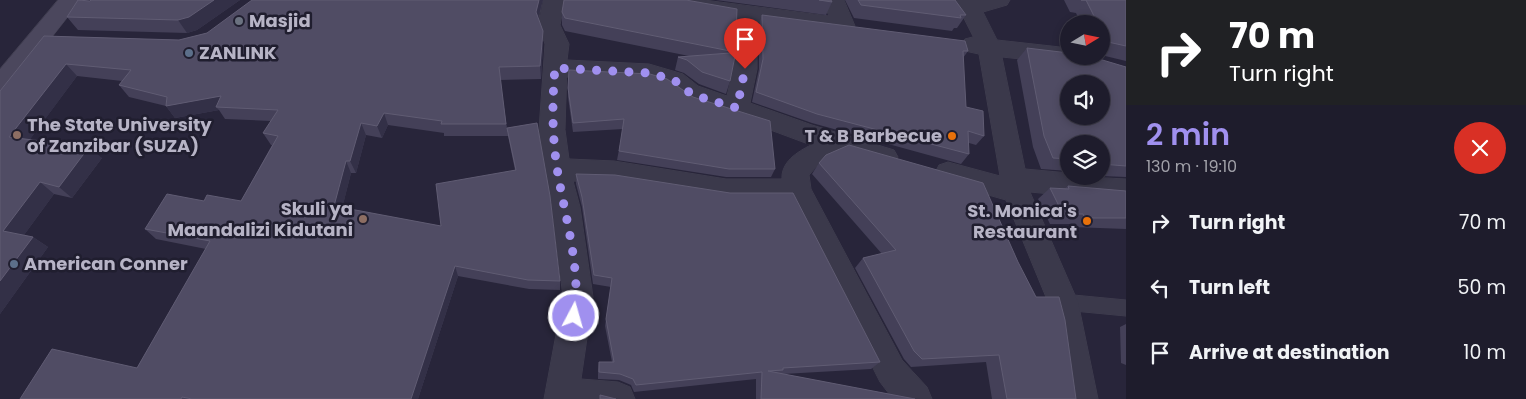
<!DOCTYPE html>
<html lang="en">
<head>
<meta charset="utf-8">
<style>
  body { margin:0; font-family:Poppins,sans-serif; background:#262534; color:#f1f3f6; height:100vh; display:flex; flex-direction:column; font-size:19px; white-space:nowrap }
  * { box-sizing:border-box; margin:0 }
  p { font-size:16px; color:#a1a1a9 }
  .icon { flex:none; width:28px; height:28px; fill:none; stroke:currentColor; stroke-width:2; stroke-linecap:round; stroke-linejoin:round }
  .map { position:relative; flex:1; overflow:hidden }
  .drawer { display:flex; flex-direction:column; background:#1e1c2c; width:400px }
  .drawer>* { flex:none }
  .top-card { background:#202124; color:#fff; overflow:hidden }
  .needle { width:32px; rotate:80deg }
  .tools { position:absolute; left:1060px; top:15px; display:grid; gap:10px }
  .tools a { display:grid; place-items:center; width:50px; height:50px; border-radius:50%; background:#1e1c2c; box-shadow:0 2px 8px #0003,0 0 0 1px #3c3a48; font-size:25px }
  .pin { position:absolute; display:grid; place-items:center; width:42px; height:42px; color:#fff; margin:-51px -21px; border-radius:50% 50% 50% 0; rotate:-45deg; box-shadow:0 0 5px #0007 }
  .pin .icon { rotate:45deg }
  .me { position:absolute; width:55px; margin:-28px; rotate:6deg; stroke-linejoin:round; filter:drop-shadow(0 0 4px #0008) }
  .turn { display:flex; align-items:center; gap:18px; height:105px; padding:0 20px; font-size:22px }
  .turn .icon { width:65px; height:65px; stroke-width:2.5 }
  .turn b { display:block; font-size:35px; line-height:42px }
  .round { display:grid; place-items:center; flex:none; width:52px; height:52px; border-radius:26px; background:#262534 }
  .headline { display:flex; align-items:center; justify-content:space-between; height:85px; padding:0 20px }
  h1 { font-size:30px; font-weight:600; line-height:38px; color:#a090ef }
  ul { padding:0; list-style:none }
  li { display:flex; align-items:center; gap:15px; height:65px; padding:0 20px }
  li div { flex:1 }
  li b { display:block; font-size:19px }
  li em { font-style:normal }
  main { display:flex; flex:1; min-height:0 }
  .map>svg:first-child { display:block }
</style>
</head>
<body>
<main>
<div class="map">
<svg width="1126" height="399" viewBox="0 0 1126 399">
  <rect width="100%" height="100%" fill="#28253a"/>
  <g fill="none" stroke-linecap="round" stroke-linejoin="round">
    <g stroke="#413f50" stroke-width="1">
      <path id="lane" d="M1063 294 1126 300V316L1063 310 1057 307 1055 302 1057 297Z"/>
    </g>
    <g stroke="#413f50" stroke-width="1">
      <path id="street" d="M543 0H565L560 25 569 44 567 60 649 64 683 74 698 86 727 96 733 69 735 19 686 12 662 5 659 0H704L829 16 822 0H844L855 26 852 31 844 34 757 22V69L750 103 812 125 894 150 898 157 894 164 885 168 841 154 818 165 809 175 811 189 902 360 927 387 932 399H893L880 382 789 201H726L614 183 573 181 580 207 593 297 581 379 618 382 630 387 635 399H544L563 297 552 207 544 169 539 130 545 44 538 25ZM567 77 649 82 666 87 680 98 697 106 730 115 811 145C797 152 781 162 782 179H726L614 161 569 159 565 130Z
        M955 0H1010L1007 5 983 12 997 40 1069 48V56H1081L1077 62 1069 64 1002 57 1025 169 1069 173V176L1126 179V201L1030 192 1078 302 1098 399H1064L1048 302 1006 200 939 181 935 173 939 165 948 162 1000 176 979 54 965 51 961 45 965 39 973 37Z"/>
    </g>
    <g stroke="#413f50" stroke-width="1">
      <path id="secondary" d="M58 0H81L9 92 0 95V69Z"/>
    </g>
    <use href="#lane" fill="#3b394b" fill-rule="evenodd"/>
    <use href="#street" fill="#3b394b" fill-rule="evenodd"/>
    <use href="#secondary" fill="#4b475d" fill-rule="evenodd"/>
  </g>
  <path fill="#444058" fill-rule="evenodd" d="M240 0 197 30 187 33 78 30 67 17 90 1Z
    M543 0 538 18 543 31V44L541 79 500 80 507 128 560 281V290L529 289 458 276 418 399H20L137 368 206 249 156 239 145 229 204 201H241L272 145H271L263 133 271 121 225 119 219 110 175 118 166 106 129 97 119 85 122 81 77 76 30 139 102 158 72 198 54 194 24 235 33 237 48 247 0 314V91L44 36 179 40 207 33ZM388 125 444 133V136H508L515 170 441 226 342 208 351 173H356L366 135 382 138Z
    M716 0H831L832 2 826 15Z
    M845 0H955L966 15 957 28H954L952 31 854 18Z
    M1064 0H1126V61L1101 55V24H1081L1076 13 1070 12Z
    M737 9 730 81 726 94 699 84 684 73 675 70 678 57 689 56 565 31 562 25V12Z
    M762 15 968 51 963 58 966 107 984 136 976 145 969 143V154L961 164 812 123 752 102 759 69V25Z
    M1027 48 1126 67V177L1101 176V144H1069V171L1041 169 1033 147 1017 60Z
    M569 70 693 97 775 169 771 177H726L617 160 623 129 573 132 568 97Z
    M819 163 1076 399H992L986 362 911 367 904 359 855 268 863 258 882 254 812 174Z
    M576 174 880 362 871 369 783 374 915 399H756V379L634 392 631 385 619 380 598 379V369L599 362H612L605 326 611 287 593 284 582 207 576 184Z
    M1068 186 1126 191V229L1072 227 1070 224H1050L1038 199 1050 188 1064 189Z
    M1126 324V365L1121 363 1120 327Z"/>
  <path fill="#333047" d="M214 0H240L197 30 187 33 178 20Z
    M539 0H543L536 25V12Z
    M543 31V44L541 79 540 66Z
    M66 64 77 76 23 149 9 137Z
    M221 96 216 107 219 110 175 118 166 106Z
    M384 113 388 125 382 138 377 126Z
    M361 123 366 135 356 173 350 161Z
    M89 147 102 158 72 198 59 187Z
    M346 161 351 173 340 217 334 206Z
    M40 182 54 194 19 242 3 231Z
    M33 237 48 247 0 314V281Z
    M455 266 458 276 418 399H411Z"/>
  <path fill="#504c64" stroke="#605c73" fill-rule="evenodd" d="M78 0 90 1 91 0H214L189 17 178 20 67 17Z
    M252 0H539L536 12 543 31 540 66 499 67 506 124H441L442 121 384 113 377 126 361 123 350 161H346L334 206 441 226 436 184 516 170 507 128 537 123 550 196 560 281 528 280 455 266 411 399H192L182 397 181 399H20L52 349 137 368 210 241 145 229 167 194 204 201 207 195 241 201 278 136 263 133 278 110 216 107 221 96 166 106 167 97 119 85 131 70 66 64 9 137 89 147 59 187 40 182 3 231 33 237 0 281V91L44 36 179 40 207 33Z
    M564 0H686L737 9 735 56 730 81 702 72 687 60 678 57 730 53V51L565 18 562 12Z
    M819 0H831L832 2Z
    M858 0H955L966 15H960L961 18 861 5Z
    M1081 0H1126V46L1108 42 1101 29V24H1098L1086 0Z
    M762 15 965 41 968 51H963L966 107 983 111 984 136 968 131 969 154 817 114 756 92 763 59Z
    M1027 48 1069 53V56H1089L1126 67V166L1101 164V144H1069V159L1053 158 1044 136ZM1069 84H1101V116H1069Z
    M569 70 650 74 667 79 693 97 770 121 775 169H729L619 151 624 119 573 123 568 88Z
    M849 145 983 183 1018 262 1036 297H1059L1065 320 1076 399H1007L999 355 922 359 914 351 863 258 896 250 819 163 826 155Z
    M576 174 615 175 730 193H793L880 362 783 368V370L768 371 915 399H761L762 372 636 385 633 379 620 374 599 372V362H614L606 319 612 278 594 275 582 197Z
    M1068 186 1126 191V218H1085L1083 214H1063L1050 188 1069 189Z
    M600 395 616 399H600Z"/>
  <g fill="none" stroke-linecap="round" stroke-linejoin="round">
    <path stroke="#a090ef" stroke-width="9" stroke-dasharray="0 16.2" d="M574 316C582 270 564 214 557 168 552 134 552 102 555 68L649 73 674 80 689 92 700 97 737 108 745 69"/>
  </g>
  <circle fill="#6b7280" stroke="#201e2f" stroke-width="2" cx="239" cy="21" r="5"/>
  <g fill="#5c6f8a" stroke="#201e2f" stroke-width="2">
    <circle cx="189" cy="53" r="5"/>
    <circle cx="14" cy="264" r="5"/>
  </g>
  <g fill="#8d6e63" stroke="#201e2f" stroke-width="2">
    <circle cx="17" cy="135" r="5"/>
    <circle cx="363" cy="219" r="5"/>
  </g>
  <g fill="#e8710a" stroke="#201e2f" stroke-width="2">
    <circle cx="952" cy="136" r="5"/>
    <circle cx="1087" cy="221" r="5"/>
  </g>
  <g text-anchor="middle" stroke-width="5" stroke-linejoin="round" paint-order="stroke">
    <g font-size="18" font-weight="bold" fill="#b7b4c6" stroke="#201e2f" text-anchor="start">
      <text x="249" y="27">Masjid</text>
      <text x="199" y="59">ZANLINK</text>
      <text x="27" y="131">The State University<tspan x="27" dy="21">of Zanzibar (SUZA)</tspan></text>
      <text x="942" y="142" text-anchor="end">T &amp; B Barbecue</text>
      <text x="353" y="215" text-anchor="end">Skuli ya<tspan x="353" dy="21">Maandalizi Kidutani</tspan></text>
      <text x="1077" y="217" text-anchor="end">St. Monica's<tspan x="1077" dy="21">Restaurant</tspan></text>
      <text x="24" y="270">American Conner</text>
    </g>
  </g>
</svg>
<div class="tools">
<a><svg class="needle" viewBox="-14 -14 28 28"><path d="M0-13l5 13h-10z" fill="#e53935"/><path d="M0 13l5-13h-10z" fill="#a1a1a9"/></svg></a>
<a><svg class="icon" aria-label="sound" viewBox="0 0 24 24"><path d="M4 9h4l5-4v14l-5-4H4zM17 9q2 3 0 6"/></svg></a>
<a><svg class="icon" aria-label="layers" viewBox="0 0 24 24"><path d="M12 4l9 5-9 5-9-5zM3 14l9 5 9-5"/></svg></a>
</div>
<div class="pin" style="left:745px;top:69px;background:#d93025"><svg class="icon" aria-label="arrive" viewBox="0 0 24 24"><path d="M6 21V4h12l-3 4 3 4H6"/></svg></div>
<svg class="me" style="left:574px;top:316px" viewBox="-20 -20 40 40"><circle r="17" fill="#a090ef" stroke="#fff" stroke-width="3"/><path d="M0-11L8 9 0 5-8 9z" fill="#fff"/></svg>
</div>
<section class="drawer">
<div class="top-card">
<div class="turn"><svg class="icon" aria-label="right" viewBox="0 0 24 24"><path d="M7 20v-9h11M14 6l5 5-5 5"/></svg><div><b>70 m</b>Turn right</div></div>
</div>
<div class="headline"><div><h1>2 min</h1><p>130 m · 19:10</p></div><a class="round" style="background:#d93025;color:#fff"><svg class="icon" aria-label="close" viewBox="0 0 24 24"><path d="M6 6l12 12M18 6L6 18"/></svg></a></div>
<ul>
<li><svg class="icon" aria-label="right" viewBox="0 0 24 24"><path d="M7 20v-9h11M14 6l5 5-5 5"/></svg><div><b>Turn right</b></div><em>70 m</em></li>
<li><svg class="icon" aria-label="left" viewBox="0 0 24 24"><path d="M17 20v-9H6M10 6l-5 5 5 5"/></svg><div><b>Turn left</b></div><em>50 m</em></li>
<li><svg class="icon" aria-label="arrive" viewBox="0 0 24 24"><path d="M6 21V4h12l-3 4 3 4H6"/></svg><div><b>Arrive at destination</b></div><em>10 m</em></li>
</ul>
</section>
</main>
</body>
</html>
